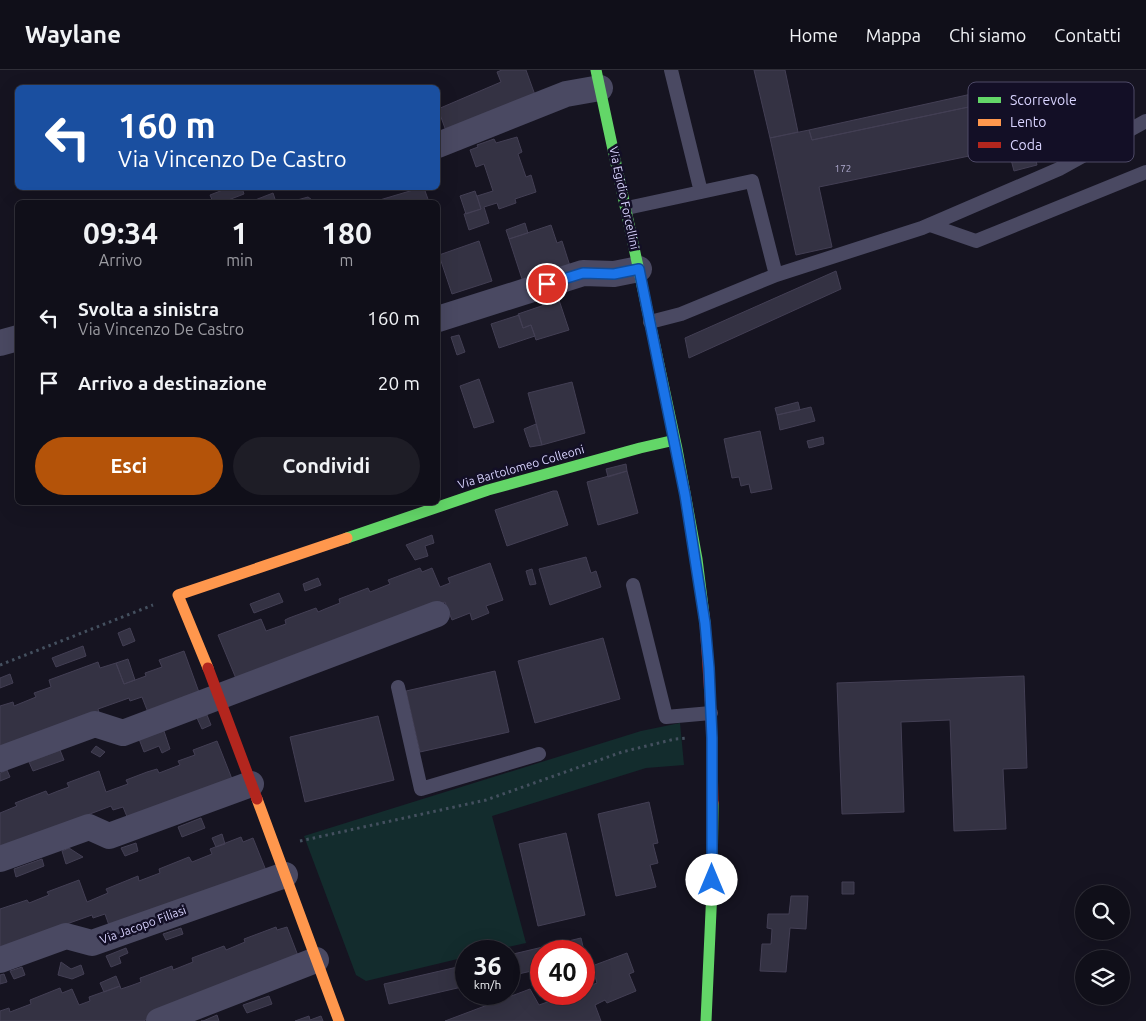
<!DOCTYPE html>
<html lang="it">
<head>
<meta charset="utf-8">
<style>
  body { margin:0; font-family:Ubuntu,sans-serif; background:#1e1d26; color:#f1f3f6; height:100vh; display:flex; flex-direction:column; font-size:19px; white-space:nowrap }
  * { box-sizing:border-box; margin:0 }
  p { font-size:16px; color:#9c9ca2 }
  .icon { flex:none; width:28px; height:28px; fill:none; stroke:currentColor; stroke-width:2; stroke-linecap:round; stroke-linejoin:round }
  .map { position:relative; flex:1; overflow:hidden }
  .details { position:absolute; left:15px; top:130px; width:425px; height:305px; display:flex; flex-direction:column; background:#100f19; border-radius:8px; box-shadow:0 5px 20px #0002,0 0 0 1px #302f38 }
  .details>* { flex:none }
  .hud { position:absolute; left:15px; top:15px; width:425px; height:105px; border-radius:8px; box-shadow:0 5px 20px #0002,0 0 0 1px #302f38; background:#1a4fa0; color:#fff; overflow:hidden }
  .controls { position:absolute; left:1075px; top:815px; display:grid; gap:10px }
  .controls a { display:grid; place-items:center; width:55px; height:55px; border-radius:50%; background:#100f19; box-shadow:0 5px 20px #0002,0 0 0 1px #302f38; font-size:25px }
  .speed { position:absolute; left:455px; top:870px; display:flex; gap:10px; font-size:25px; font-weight:700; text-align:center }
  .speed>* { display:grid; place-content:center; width:65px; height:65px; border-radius:50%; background:#100f19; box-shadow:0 5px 20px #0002,0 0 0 1px #302f38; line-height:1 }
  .speed small { font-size:12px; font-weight:400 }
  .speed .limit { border:8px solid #d22; background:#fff; color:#111 }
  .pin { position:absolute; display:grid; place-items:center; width:42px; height:42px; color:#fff; margin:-21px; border:2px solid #fff; border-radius:50%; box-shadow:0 1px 5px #0007 }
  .me { position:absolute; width:55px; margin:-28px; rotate:0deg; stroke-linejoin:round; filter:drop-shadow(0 0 4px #0008) }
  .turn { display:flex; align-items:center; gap:18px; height:105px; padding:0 20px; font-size:22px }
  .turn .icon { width:65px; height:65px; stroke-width:2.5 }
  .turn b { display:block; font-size:35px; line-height:42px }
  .eta { display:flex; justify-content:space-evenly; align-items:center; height:85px; text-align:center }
  .eta b { font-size:30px; font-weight:600; line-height:35px }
  .button { display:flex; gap:10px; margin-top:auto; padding:10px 20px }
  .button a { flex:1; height:58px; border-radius:30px; background:#b45309; color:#fff; font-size:20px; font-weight:600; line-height:58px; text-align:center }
  .button a+a { background:#1e1d26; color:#f1f3f6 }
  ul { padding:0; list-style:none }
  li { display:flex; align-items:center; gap:15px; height:65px; padding:0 20px }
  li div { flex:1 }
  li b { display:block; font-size:19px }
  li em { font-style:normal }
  header { display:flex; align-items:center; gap:30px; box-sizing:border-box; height:70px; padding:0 25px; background:#100f19; border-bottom:1px solid #302f38 }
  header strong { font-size:24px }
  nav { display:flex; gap:28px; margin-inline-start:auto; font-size:18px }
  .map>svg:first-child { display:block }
</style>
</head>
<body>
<header>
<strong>Waylane</strong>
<nav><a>Home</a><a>Mappa</a><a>Chi siamo</a><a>Contatti</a></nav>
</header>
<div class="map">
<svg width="1146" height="951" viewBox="0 0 1146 951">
  <rect width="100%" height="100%" fill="#161421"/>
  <path fill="#132c2d" d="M680 653 684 695 646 698 492 746 526 873 489 881H466V887L366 911 356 905 304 766 641 661Z"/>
  <path fill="#343243" stroke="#433f54" d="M502 0H526L535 25 446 61 438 39 501 12 497 2Z
    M754 0H785L798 62 770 68Z
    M1018 14 1037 95 1014 101 1008 78 819 117 832 177 796 185 770 68 809 60 812 70 997 31 994 19Z
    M994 19 997 31 812 70 809 60Z
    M517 67 522 82 518 84 526 107 531 105 536 122 515 129 516 133 499 139 497 133 484 137 489 153 469 160 464 144 481 139 477 126 493 121 484 94 476 97 470 80 478 77 477 75 494 69 496 73Z
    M228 118H242L244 124 223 132H213L210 125Z
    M420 118H424L429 132H373Z
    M475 121 481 139 466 144 460 126Z
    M273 123 276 132H250Z
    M308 127 315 132H290Z
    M525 153 528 163 509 169 506 160Z
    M551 155 557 173 562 171 570 196 523 212 509 169Z
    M479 171 492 211 452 224 439 185Z
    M836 201 841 219 689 288 685 268Z
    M559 230 569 260 536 270 531 255 523 258 518 244Z
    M519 245 523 258 531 255 535 266 499 278 491 254Z
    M459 265 465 282 457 285 451 267Z
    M479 309 494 352 474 358 460 316Z
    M572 312 585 363 542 375 528 323Z
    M798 332 800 340 777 345 775 338Z
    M811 337 815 351 780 360 777 345Z
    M536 354 542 375 530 377 524 359Z
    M760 361 772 419 751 423 749 414 741 416 739 407 732 408 724 369Z
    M823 367 824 374 809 378 807 371Z
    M626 394 627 401 608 407 606 399Z
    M627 401 638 443 598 455 587 412Z
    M553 421H557L568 455 507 476 495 440Z
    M432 465 434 473 425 476 428 486 415 490 406 475Z
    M586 487 591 503 596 501 601 517 550 535 539 499Z
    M490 493 503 530 486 536 489 543 472 550 470 543 452 550 445 532 237 611 218 565 261 549 266 561 286 554 285 550 289 548 316 538 318 542 325 539 340 533 339 529 368 518 370 522 390 514 388 510 420 498 422 502 432 498 440 517 450 513 448 508Z
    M532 499 536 514 530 515 526 501Z
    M318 508 321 515 305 521 303 514Z
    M279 523 283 532 254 543 250 534Z
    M130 558 135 571 123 576 118 563Z
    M603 568 620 629 535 653 518 591Z
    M83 576 86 586 56 597 52 588Z
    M184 581 200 625 149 645 142 627 130 631 129 628 98 639 99 643 0 677V636L13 632 14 636 36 627 34 623 51 617 49 610 98 592 100 598 116 593 124 614 146 606 145 603 162 597 159 590Z
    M128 589 135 610 124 614 116 593Z
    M495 601 509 662 420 682 406 621Z
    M10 604 13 613 0 618V608Z
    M1024 606 1027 698 1003 699 1006 759 954 761 950 650 901 652 904 742 842 744 837 613Z
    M207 645 211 655 202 659 197 648Z
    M378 646 394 710 305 732 290 667Z
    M164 661 170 679 162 683 159 676 144 682 139 669Z
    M217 671 234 714 130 754 123 737 113 740 111 736 0 778V743L17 736 15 733 46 721 48 725 58 721 69 717 67 713 99 701 106 722 128 714 126 710 147 702 157 699 159 703 180 695 178 691 195 685 193 680Z
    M96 676 105 682 100 687 91 682Z
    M60 680 64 690 33 701 29 692Z
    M7 700 10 707 0 711V703Z
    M649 732 658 773 653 774 658 793 650 795 656 817 616 826 598 744Z
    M201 748 205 758 182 767 178 757Z
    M566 763 585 845 538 856 519 774Z
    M222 764 225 774 216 777 212 768Z
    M241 767 243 772 253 768 267 803 111 861 105 844 93 848 92 845 61 856 0 884V839L27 830 29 833 49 825 47 822 79 810 87 832 108 823 106 819 138 806 139 811 160 803 159 799 189 787 192 792 212 784 210 779Z
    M136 773 138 781 125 786 121 778Z
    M69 778 83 787 66 794 62 781Z
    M42 789 44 796 16 807 14 799Z
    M842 812H854V824H842Z
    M791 826H808L806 859 790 858 786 902 760 901 762 874H771L772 859 767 858 768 844H789Z
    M276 857 277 860 287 857 300 891 143 951H0V941L9 938 10 942 31 934 30 930 60 918 62 923 72 919 79 935 90 931 89 927 120 916 121 919 130 916 141 912 140 908 143 907 172 896 173 900 193 892 192 888 224 876 226 880 245 872 244 869Z
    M181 858 183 864 166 870 163 864Z
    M581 868 584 881H541V899L509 906V885Z
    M126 878 128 883 119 887 121 893 111 897 106 886Z
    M627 883 634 902 629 904 636 921 607 933 605 930 595 935 601 951H445L530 919 539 935 570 924H584V918L597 913 592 896Z
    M61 892 71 899 81 895 84 904 72 909 58 905Z
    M466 895V916L389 934 384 914Z
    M22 897 25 905 14 909 10 901Z
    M4 904 7 912 0 914V905Z
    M116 906 120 916 104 922 100 913Z
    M269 926 272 934 247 943 243 935Z
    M217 945 219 951H201H203Z
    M309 946 310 950 321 946 323 951H295Z"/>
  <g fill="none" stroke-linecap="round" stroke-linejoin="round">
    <path stroke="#44505f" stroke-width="3" stroke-dasharray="2.5 4" stroke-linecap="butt" d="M0 595 153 535
      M300 771 486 730 622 682 675 669 687 668"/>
    <path stroke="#4a4962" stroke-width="14" d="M671 0 701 122
      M627 138 752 111 776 205
      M930 155 976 171 1146 102
      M650 252 681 244 776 205 922 158 1059 99 1146 51
      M633 515 666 647 711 643
      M398 617 421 719 539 684"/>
    <path stroke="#4a4962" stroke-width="26" d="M438 75 566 24 600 18
      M438 249 583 203 614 204 639 199
      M0 273 18 268
      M0 689 95 654 123 663 437 544
      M0 789 89 757 109 766 251 714
      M0 890 66 866 92 873 285 805
      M159 951 316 890"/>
    <path stroke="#63d668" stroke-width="11" d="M596 0 677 379 697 489 705 553
      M347 468 488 420 640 378 675 370
      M706 951 712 819 713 733"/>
    <path stroke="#ff974d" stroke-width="11" d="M208 598 178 525 347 468
      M257 729 339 951"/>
    <path stroke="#b3261e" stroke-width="11" d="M705 553 711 642 713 733
      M208 598 257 729"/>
  </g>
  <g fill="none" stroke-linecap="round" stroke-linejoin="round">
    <g stroke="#114b97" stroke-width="12">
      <path id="route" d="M547 214 583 203 614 204 639 199 685 425 705 553 709 598 712 668V810"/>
    </g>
    <use href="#route" stroke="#1a73e8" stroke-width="9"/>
  </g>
  <g text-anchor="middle" stroke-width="5" stroke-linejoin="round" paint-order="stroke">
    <g font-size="10" fill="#b0acd0">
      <text x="843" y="102">172</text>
    </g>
    <g font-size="12" fill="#d9d4ff" stroke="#130f26">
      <text transform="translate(624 128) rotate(78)" y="4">Via Egidio Forcellini</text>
      <text transform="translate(521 397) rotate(-16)" y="4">Via Bartolomeo Colleoni</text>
      <text transform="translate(143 855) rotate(-20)" y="4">Via Jacopo Filiasi</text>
    </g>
  </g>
  <rect x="968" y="12" width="166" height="80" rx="8" fill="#130f26" stroke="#4e4a67" stroke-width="1"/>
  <rect x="978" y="27" width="23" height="6" fill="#63d668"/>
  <rect x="978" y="49" width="23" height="7" fill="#ff974d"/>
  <rect x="978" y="72" width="23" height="6" fill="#b3261e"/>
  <g font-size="14" fill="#d9d4ff">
    <text x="1010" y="35">Scorrevole</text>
    <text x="1010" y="57">Lento</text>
    <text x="1010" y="80">Coda</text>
  </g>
</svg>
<div class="controls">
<a><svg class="icon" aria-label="search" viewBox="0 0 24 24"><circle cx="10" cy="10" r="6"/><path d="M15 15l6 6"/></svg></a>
<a><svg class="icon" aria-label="layers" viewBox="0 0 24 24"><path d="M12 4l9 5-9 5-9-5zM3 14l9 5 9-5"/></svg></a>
</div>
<div class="speed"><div>36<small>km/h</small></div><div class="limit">40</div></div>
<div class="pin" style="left:547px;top:214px;background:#d93025"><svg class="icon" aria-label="arrive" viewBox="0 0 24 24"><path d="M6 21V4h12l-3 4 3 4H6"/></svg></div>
<svg class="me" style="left:712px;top:810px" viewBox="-20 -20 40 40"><circle r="19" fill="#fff"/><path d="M0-13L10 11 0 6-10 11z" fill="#1a73e8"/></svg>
<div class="hud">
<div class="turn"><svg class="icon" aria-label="left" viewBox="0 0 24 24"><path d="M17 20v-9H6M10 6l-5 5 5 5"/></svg><div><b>160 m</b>Via Vincenzo De Castro</div></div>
</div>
<section class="details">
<div class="eta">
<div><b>09:34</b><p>Arrivo</p></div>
<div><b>1</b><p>min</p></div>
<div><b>180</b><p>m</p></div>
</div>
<ul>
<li><svg class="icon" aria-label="left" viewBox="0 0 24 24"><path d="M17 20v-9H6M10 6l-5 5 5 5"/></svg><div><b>Svolta a sinistra</b><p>Via Vincenzo De Castro</p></div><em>160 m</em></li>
<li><svg class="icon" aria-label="arrive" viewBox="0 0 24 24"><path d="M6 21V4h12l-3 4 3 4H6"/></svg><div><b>Arrivo a destinazione</b></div><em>20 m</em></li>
</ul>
<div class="button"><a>Esci</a><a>Condividi</a></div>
</section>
</div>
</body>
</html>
